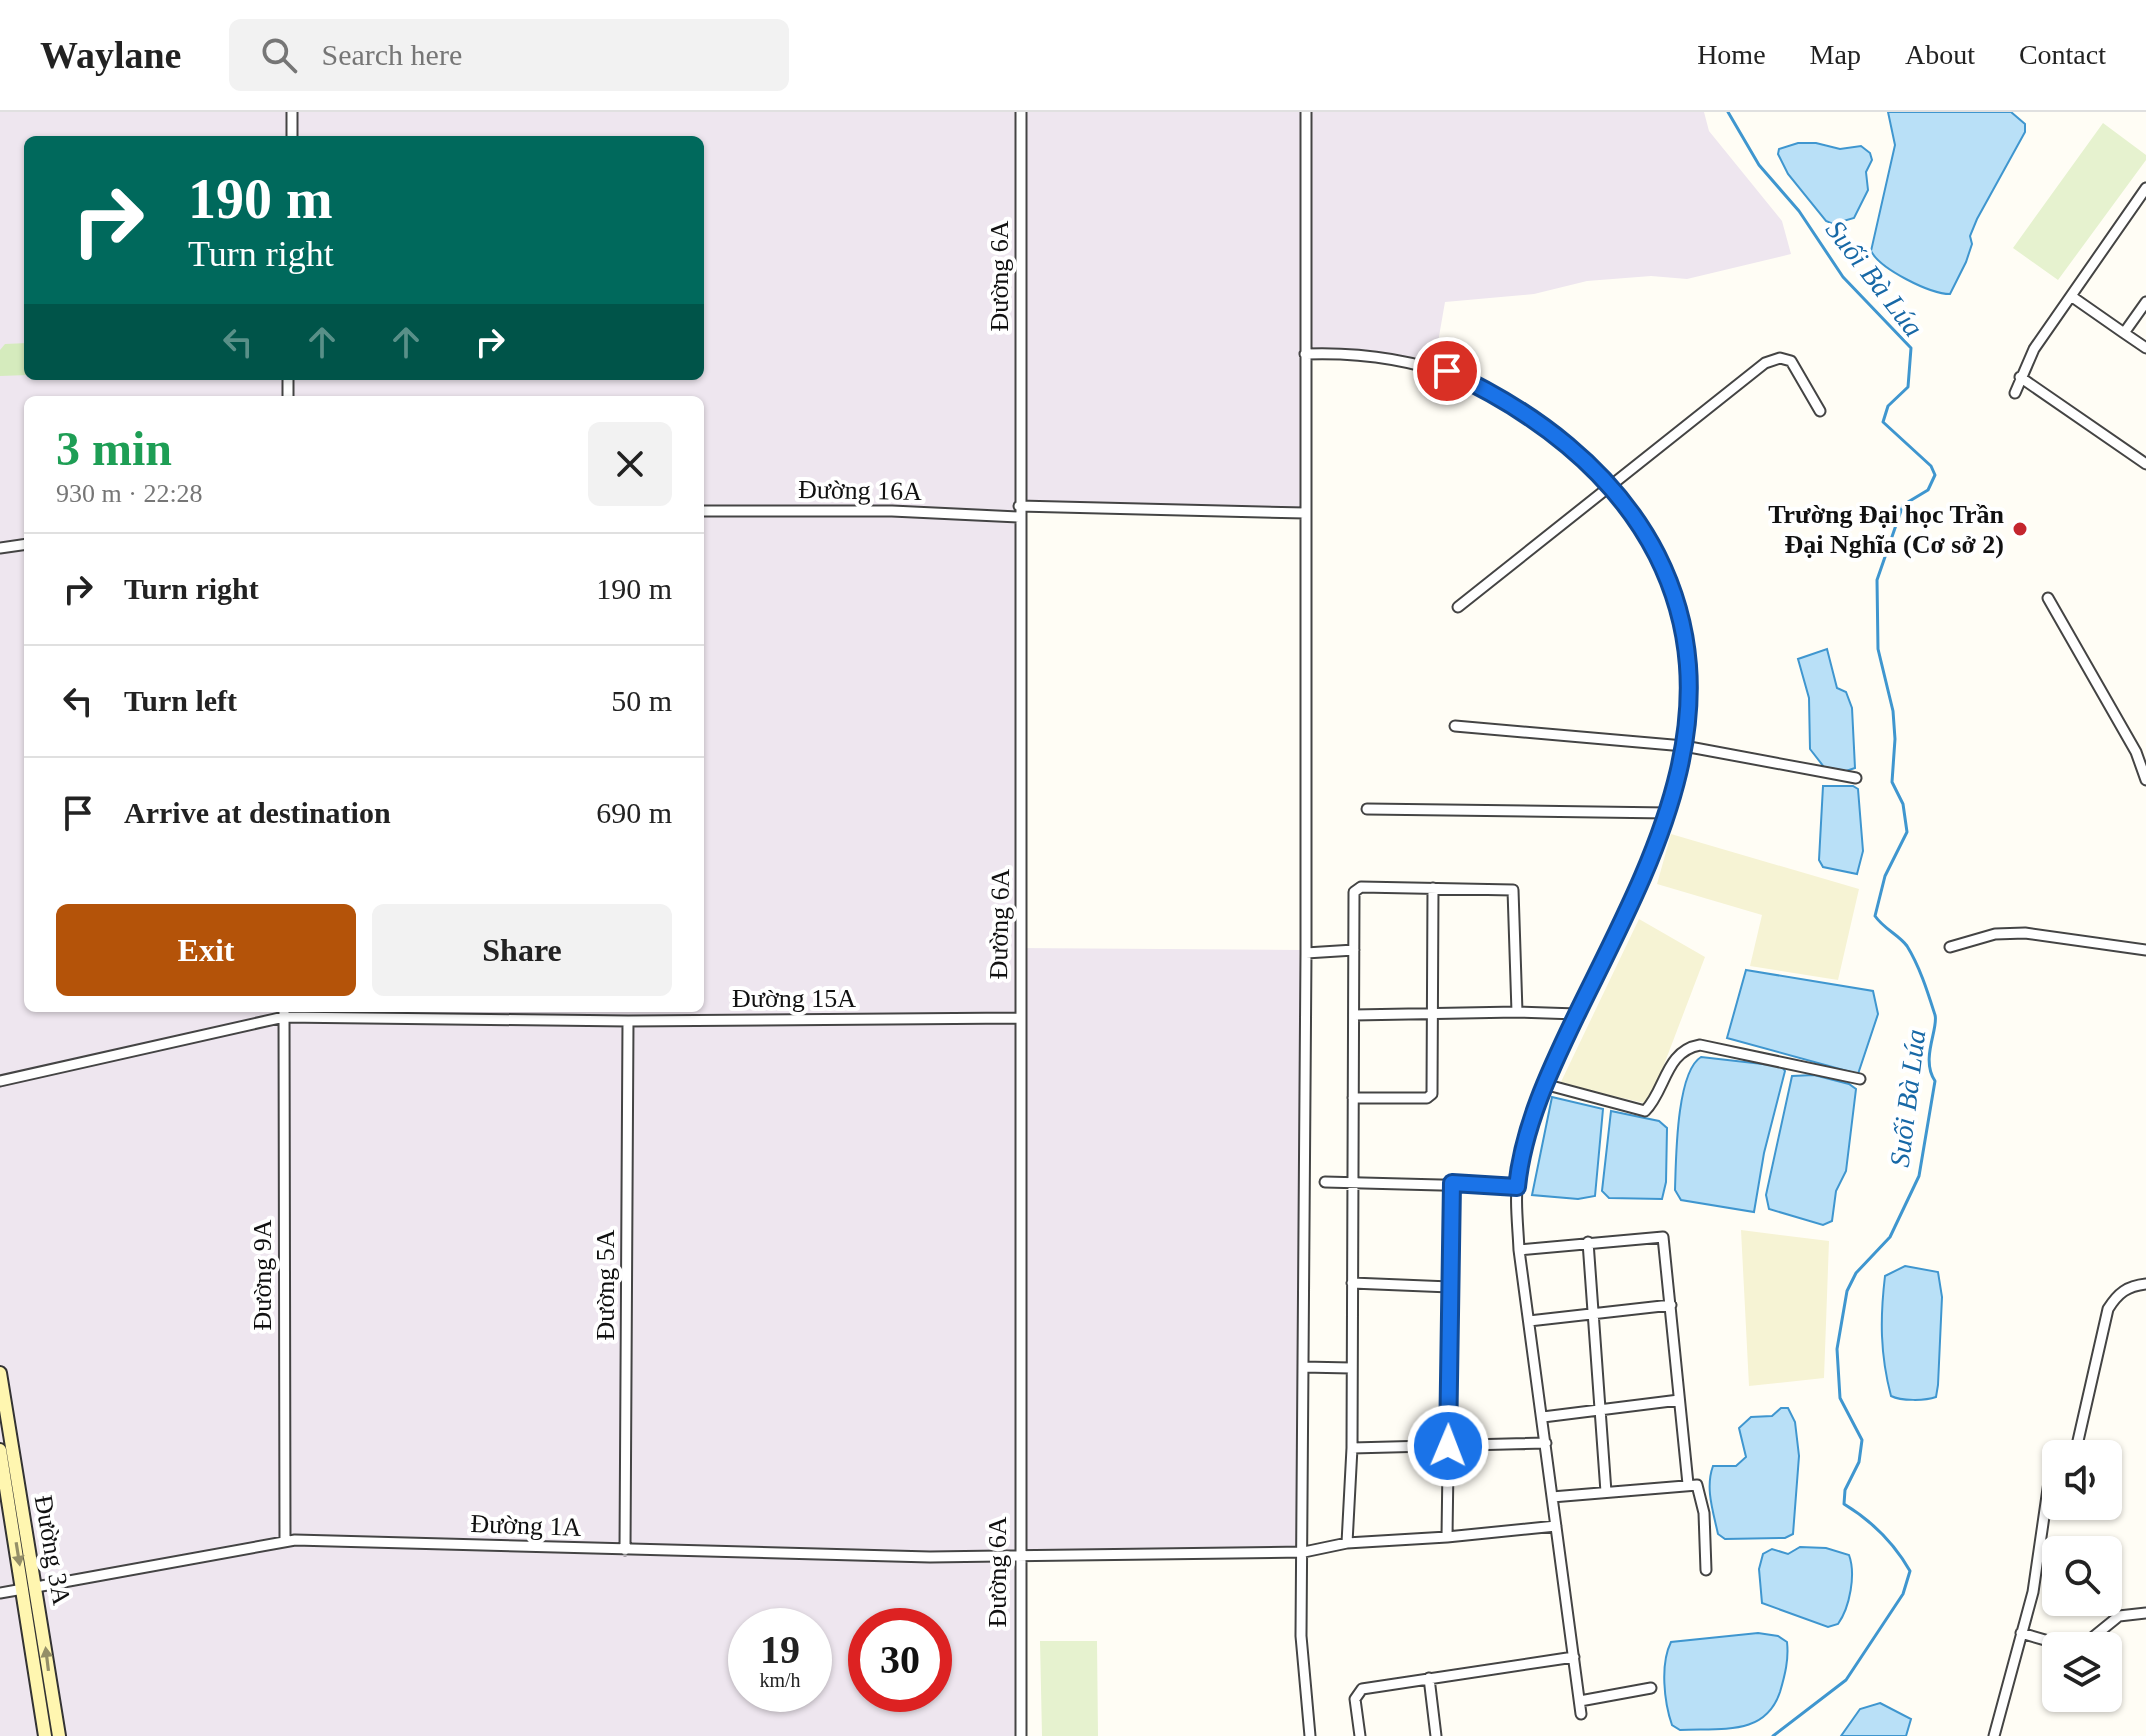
<!DOCTYPE html>
<html lang="en">
<head>
<meta charset="utf-8">
<style>
  body { margin:0; font-family:Georgia,serif; background:#f2f2f2; color:#222; height:100vh; display:flex; flex-direction:column; font-size:30px; white-space:nowrap }
  * { box-sizing:border-box; margin:0 }
  p { font-size:26px; color:#767676 }
  .icon { flex:none; width:44px; height:44px; fill:none; stroke:currentColor; stroke-width:2; stroke-linecap:round; stroke-linejoin:round }
  .map { position:relative; flex:1; overflow:hidden }
  .details { position:absolute; left:24px; top:284px; width:680px; height:616px; display:flex; flex-direction:column; background:#fff; border-radius:12px; box-shadow:0 2px 6px #0004 }
  .details>* { flex:none }
  .top-card { position:absolute; left:24px; top:24px; width:680px; height:244px; border-radius:12px; box-shadow:0 2px 6px #0004; background:#00695c; color:#fff; overflow:hidden }
  .tools { position:absolute; left:2042px; top:1328px; display:grid; gap:16px }
  .tools a { display:grid; place-items:center; width:80px; height:80px; border-radius:12px; background:#fff; box-shadow:0 2px 6px #0004; font-size:40px }
  .speed { position:absolute; left:728px; top:1496px; display:flex; gap:16px; font-size:40px; font-weight:700; text-align:center }
  .speed>* { display:grid; place-content:center; width:104px; height:104px; border-radius:50%; background:#fff; box-shadow:0 2px 6px #0004; line-height:1 }
  .speed small { font-size:20px; font-weight:400 }
  .speed .limit { border:12px solid #d22; background:#fff; color:#111 }
  .pin { position:absolute; display:grid; place-items:center; width:68px; height:68px; color:#fff; margin:-34px; border:4px solid #fff; border-radius:50%; box-shadow:0 2px 8px #0007 }
  .me { position:absolute; width:88px; margin:-44px; rotate:1deg; stroke-linejoin:round; filter:drop-shadow(0 0 6px #0008) }
  .turn { display:flex; align-items:center; gap:28px; height:168px; padding:0 32px; font-size:36px }
  .turn .icon { width:104px; height:104px; stroke-width:2.5 }
  .turn b { display:block; font-size:56px; line-height:68px }
  .lanes { display:flex; align-items:center; height:76px; padding:0 32px; background:#0003; justify-content:center; gap:40px; direction:ltr }
  .lanes .off { opacity:.35 }
  .round { display:grid; place-items:center; flex:none; width:84px; height:84px; border-radius:12px; background:#f2f2f2 }
  .summary { display:flex; align-items:center; justify-content:space-between; height:136px; padding:0 32px }
  h1 { font-size:48px; font-weight:700; line-height:60px; color:#1e9e55 }
  .primary-button { display:flex; gap:16px; margin-top:auto; padding:16px 32px }
  .primary-button a { flex:1; height:92px; border-radius:12px; background:#b45309; color:#fff; font-size:32px; font-weight:700; line-height:92px; text-align:center }
  .primary-button a+a { background:#f2f2f2; color:#222 }
  ul { padding:0; list-style:none }
  li { display:flex; align-items:center; gap:24px; height:112px; padding:0 32px; border-top:2px solid #e0e0e0 }
  li div { flex:1 }
  li b { display:block; font-size:30px }
  li em { font-style:normal }
  header { display:flex; align-items:center; gap:48px; box-sizing:border-box; height:112px; padding:0 40px; background:#fff; border-bottom:2px solid #e0e0e0 }
  header strong { font-size:38px }
  nav { display:flex; gap:44px; margin-inline-start:auto; font-size:28px }
  .search { width:560px; height:72px; background:#f2f2f2; display:flex; align-items:center; gap:20px; box-sizing:border-box; padding:0 28px; border-radius:12px; color:#767676; font-size:30px }
  .map>svg:first-child { display:block }
</style>
</head>
<body>
<header>
<strong>Waylane</strong>
<div class="search"><svg class="icon" aria-label="search" viewBox="0 0 24 24"><circle cx="10" cy="10" r="6"/><path d="M15 15l6 6"/></svg>Search here</div>
<nav><a>Home</a><a>Map</a><a>About</a><a>Contact</a></nav>
</header>
<div class="map">
<svg width="2146" height="1624" viewBox="0 0 2146 1624">
  <rect width="100%" height="100%" fill="#fffdf5"/>
  <path fill="#eee6ef" fill-rule="evenodd" d="M0 0H1303L1301 398 1016 391 1017 836 1303 838 1300 1437 1022 1442 1015 1449 1018 1624H0ZM28 28H700V264H28ZM28 288H700V896H28ZM746 1514H814V1582H746ZM866 1514H934V1582H866Z
    M1309 0H1704L1709 19 1782 109 1791 142 1687 167 1651 164 1587 169 1534 182 1445 190 1434 253 1371 238H1308Z"/>
  <path fill="#f6f3d4" d="M1671 722 1859 777 1838 868 1750 854 1762 803 1657 772Z
    M1639 807 1705 845 1649 992 1560 972Z
    M1741 1118 1829 1129 1824 1266 1749 1274Z"/>
  <path fill="#d5ebbd" d="M28 231V263L0 264V238L5 232Z"/>
  <path fill="#e6f2cf" d="M2103 11 2146 43V48L2058 168 2013 136Z
    M1040 1529H1097L1098 1624H1042Z"/>
  <path fill="#b9e0f7" stroke="#3f96cf" stroke-width="2" d="M1888 0H2011L2025 12V20L1977 107 1970 124 1972 132 1966 150 1950 182C1930 182 1880 157 1871 139L1895 33Z
    M1798 31H1816L1840 37 1861 34 1870 41 1872 48 1866 60 1868 78 1854 106 1833 112 1826 109 1788 62 1778 42 1779 37Z
    M1827 537 1837 576 1846 580 1852 596 1855 656 1846 659 1824 655 1810 637 1809 586 1798 547Z
    M1823 674H1853L1858 677 1863 739 1857 762 1823 755 1819 748Z
    M1746 858 1873 879 1878 902 1858 962 1727 926Z
    M1701 945 1781 954 1785 959 1764 1041 1754 1100 1681 1088 1675 1078C1676 1049 1676 960 1701 945Z
    M1814 963 1849 972 1856 977 1846 1059 1836 1079 1832 1109 1823 1113 1769 1097 1766 1083 1792 964Z
    M1552 985 1603 997 1595 1084 1578 1087 1532 1083Z
    M1611 999 1659 1009 1667 1016 1666 1070 1662 1087 1609 1086 1602 1079Z
    M1905 1154 1938 1160 1942 1185 1938 1273 1936 1285C1925 1289 1901 1289 1891 1284 1880 1242 1880 1206 1885 1164Z
    M1781 1296H1788L1795 1310 1799 1344 1793 1422 1785 1426 1725 1427 1718 1422C1713 1399 1705 1376 1713 1354H1736L1746 1345 1739 1316 1751 1305 1772 1304Z
    M1800 1435 1826 1436 1849 1443C1856 1462 1850 1495 1838 1512L1828 1515 1762 1491 1759 1457 1763 1442 1772 1437 1788 1442Z
    M1758 1521 1778 1524 1787 1530C1789 1547 1785 1563 1780 1580 1765 1624 1723 1616 1680 1618L1672 1613C1664 1590 1660 1552 1671 1530Z
    M1880 1591 1911 1607 1906 1624H1841L1860 1597Z"/>
  <g fill="none" stroke-linecap="round" stroke-linejoin="round">
    <path stroke="#3f96cf" stroke-width="3" d="M1728 0 1759 53 1799 99 1843 165 1911 236 1908 275 1888 294 1883 310 1931 354 1935 363 1928 378 1903 393 1877 468 1878 537 1893 599 1895 627 1892 670 1903 692 1907 720 1885 764 1875 804C1884 817 1899 823 1907 834 1920 855 1928 881 1935 903 1939 916 1920 947 1935 969L1919 1064 1890 1125 1856 1161 1847 1179 1837 1237 1840 1286 1862 1328 1859 1350 1845 1378 1844 1392C1872 1409 1894 1431 1910 1459L1903 1482 1846 1568 1773 1624"/>
    <g stroke="#444" stroke-width="13">
      <path id="street" d="M1021 0V1624
        M1306 0V841L1301 1524 1310 1624
        M292 28V0
        M2071 184 2124 221 2146 190
        M2124 221 2146 236
        M1305 242C1413 238 1514 272 1589 353 1828 611 1577 800 1519 1060 1514 1084 1518 1113 1519 1138L1581 1602
        M288 264V288
        M2020 265 2146 352
        M2015 281 2034 237 2146 76
        M1019 394 1305 401
        M700 399H892L1019 405
        M0 436 28 432
        M2048 486 2136 640 2146 668
        M1458 495 1765 251 1780 246 1791 249 1820 299
        M1455 614 1684 634 1856 666
        M1367 697 1668 701
        M1950 835 1995 822 2025 821 2146 838
        M1306 841 1354 838
        M284 896 285 1429
        M1354 903 1517 900 1577 902
        M0 969 284 905 628 909 1020 906
        M1544 972 1645 999C1666 978 1665 939 1700 933L1860 967
        M1353 986H1427L1432 982 1433 776
        M1325 1070 1517 1075
        M1452 1071 1447 1425 1556 1414
        M1588 1130 1606 1380
        M1519 1138 1663 1125 1688 1372
        M1352 1171 1450 1175
        M1529 1209 1671 1193
        M1303 1255 1351 1256
        M1543 1305 1679 1288
        M1352 1336 1546 1331
        M2075 1342 2108 1197C2118 1181 2127 1174 2146 1172
        M1552 1385 1697 1373 1704 1401 1706 1458
        M1347 1431 1447 1425
        M625 1438 628 909
        M36 1475 295 1428 930 1445 1304 1440 1347 1431 1352 1336 1354 780 1361 775 1513 778 1517 900
        M0 1481 23 1477
        M2021 1521 2045 1528 2056 1537
        M2082 1534 2119 1504 2146 1501
        M1429 1566 1436 1624
        M1580 1589 1651 1576
        M1360 1624 1355 1587 1362 1577 1574 1545
        M1994 1624 2033 1480 2049 1370 2056 1363"/>
    </g>
    <g stroke="#333" stroke-width="16">
      <path id="secondary" d="M0 1261 59 1624
        M0 1338 45 1624"/>
    </g>
    <use href="#street" stroke="#fff" stroke-width="9"/>
    <use href="#secondary" stroke="#fff6b0" stroke-width="12"/>
  </g>
  <defs><path id="oneway-solid" d="M-6-.8H1V-3.2L6.5 0L1 3.2V.8H-6Z" transform="scale(2)"/></defs>
  <g fill="#948f68">
    <use href="#oneway-solid" transform="translate(18 1442) rotate(81)"/>
    <use href="#oneway-solid" transform="translate(47 1547) rotate(-97)"/>
  </g>
  <g fill="none" stroke-linecap="round" stroke-linejoin="round">
    <g stroke="#114b97" stroke-width="20">
      <path id="route" d="M1447 259C1532 298 1613 357 1657 443 1738 604 1647 758 1576 904 1550 958 1523 1015 1517 1075L1452 1071 1448 1334"/>
    </g>
    <use href="#route" stroke="#1a73e8" stroke-width="14"/>
  </g>
  <circle fill="#c4262e" stroke="#fff" stroke-width="3" cx="2020" cy="417" r="8"/>
  <g text-anchor="middle" stroke-width="8" stroke-linejoin="round" paint-order="stroke">
    <g font-size="26" fill="#111" stroke="#fff">
      <text transform="translate(999 164) rotate(-90)" y="9">Đường 6A</text>
      <text transform="translate(860 378) rotate(1)" y="9">Đường 16A</text>
      <text transform="translate(999 812) rotate(-89)" y="9">Đường 6A</text>
      <text x="794" y="895">Đường 15A</text>
      <text transform="translate(262 1163) rotate(-90)" y="9">Đường 9A</text>
      <text transform="translate(605 1173) rotate(-90)" y="9">Đường 5A</text>
      <text transform="translate(526 1413) rotate(2)" y="9">Đường 1A</text>
      <text transform="translate(53 1438) rotate(80)" y="9">Đường 3A</text>
      <text transform="translate(997 1460) rotate(-90)" y="9">Đường 6A</text>
    </g>
    <g font-size="26" font-weight="bold" fill="#111" stroke="#fff" text-anchor="end">
      <text x="2004" y="411">Trường Đại học Trần<tspan x="2004" dy="30">Đại Nghĩa (Cơ sở 2)</tspan></text>
    </g>
    <g font-size="28" font-style="italic" fill="#1768a6" stroke="#fff">
      <text transform="translate(1875 166) rotate(52)" y="10">Suối Bà Lúa</text>
      <text transform="translate(1907 986) rotate(-83)" y="10">Suối Bà Lúa</text>
    </g>
  </g>
</svg>
<div class="tools">
<a><svg class="icon" aria-label="sound" viewBox="0 0 24 24"><path d="M4 9h4l5-4v14l-5-4H4zM17 9q2 3 0 6"/></svg></a>
<a><svg class="icon" aria-label="search" viewBox="0 0 24 24"><circle cx="10" cy="10" r="6"/><path d="M15 15l6 6"/></svg></a>
<a><svg class="icon" aria-label="layers" viewBox="0 0 24 24"><path d="M12 4l9 5-9 5-9-5zM3 14l9 5 9-5"/></svg></a>
</div>
<div class="speed"><div>19<small>km/h</small></div><div class="limit">30</div></div>
<div class="pin" style="left:1447px;top:259px;background:#d93025"><svg class="icon" aria-label="arrive" viewBox="0 0 24 24"><path d="M6 21V4h12l-3 4 3 4H6"/></svg></div>
<svg class="me" style="left:1448px;top:1334px" viewBox="-20 -20 40 40"><circle r="17" fill="#1a73e8" stroke="#fff" stroke-width="3"/><path d="M0-11L8 9 0 5-8 9z" fill="#fff"/></svg>
<div class="top-card">
<div class="turn"><svg class="icon" aria-label="right" viewBox="0 0 24 24"><path d="M7 20v-9h11M14 6l5 5-5 5"/></svg><div><b>190 m</b>Turn right</div></div>
<div class="lanes"><svg class="icon off" aria-label="left" viewBox="0 0 24 24"><path d="M17 20v-9H6M10 6l-5 5 5 5"/></svg><svg class="icon off" aria-label="ahead" viewBox="0 0 24 24"><path d="M12 20V5M6 11l6-6 6 6"/></svg><svg class="icon off" aria-label="ahead" viewBox="0 0 24 24"><path d="M12 20V5M6 11l6-6 6 6"/></svg><svg class="icon" aria-label="right" viewBox="0 0 24 24"><path d="M7 20v-9h11M14 6l5 5-5 5"/></svg></div>
</div>
<section class="details">
<div class="summary"><div><h1>3 min</h1><p>930 m · 22:28</p></div><a class="round"><svg class="icon" aria-label="close" viewBox="0 0 24 24"><path d="M6 6l12 12M18 6L6 18"/></svg></a></div>
<ul>
<li><svg class="icon" aria-label="right" viewBox="0 0 24 24"><path d="M7 20v-9h11M14 6l5 5-5 5"/></svg><div><b>Turn right</b></div><em>190 m</em></li>
<li><svg class="icon" aria-label="left" viewBox="0 0 24 24"><path d="M17 20v-9H6M10 6l-5 5 5 5"/></svg><div><b>Turn left</b></div><em>50 m</em></li>
<li><svg class="icon" aria-label="arrive" viewBox="0 0 24 24"><path d="M6 21V4h12l-3 4 3 4H6"/></svg><div><b>Arrive at destination</b></div><em>690 m</em></li>
</ul>
<div class="primary-button"><a>Exit</a><a>Share</a></div>
</section>
</div>
</body>
</html>
